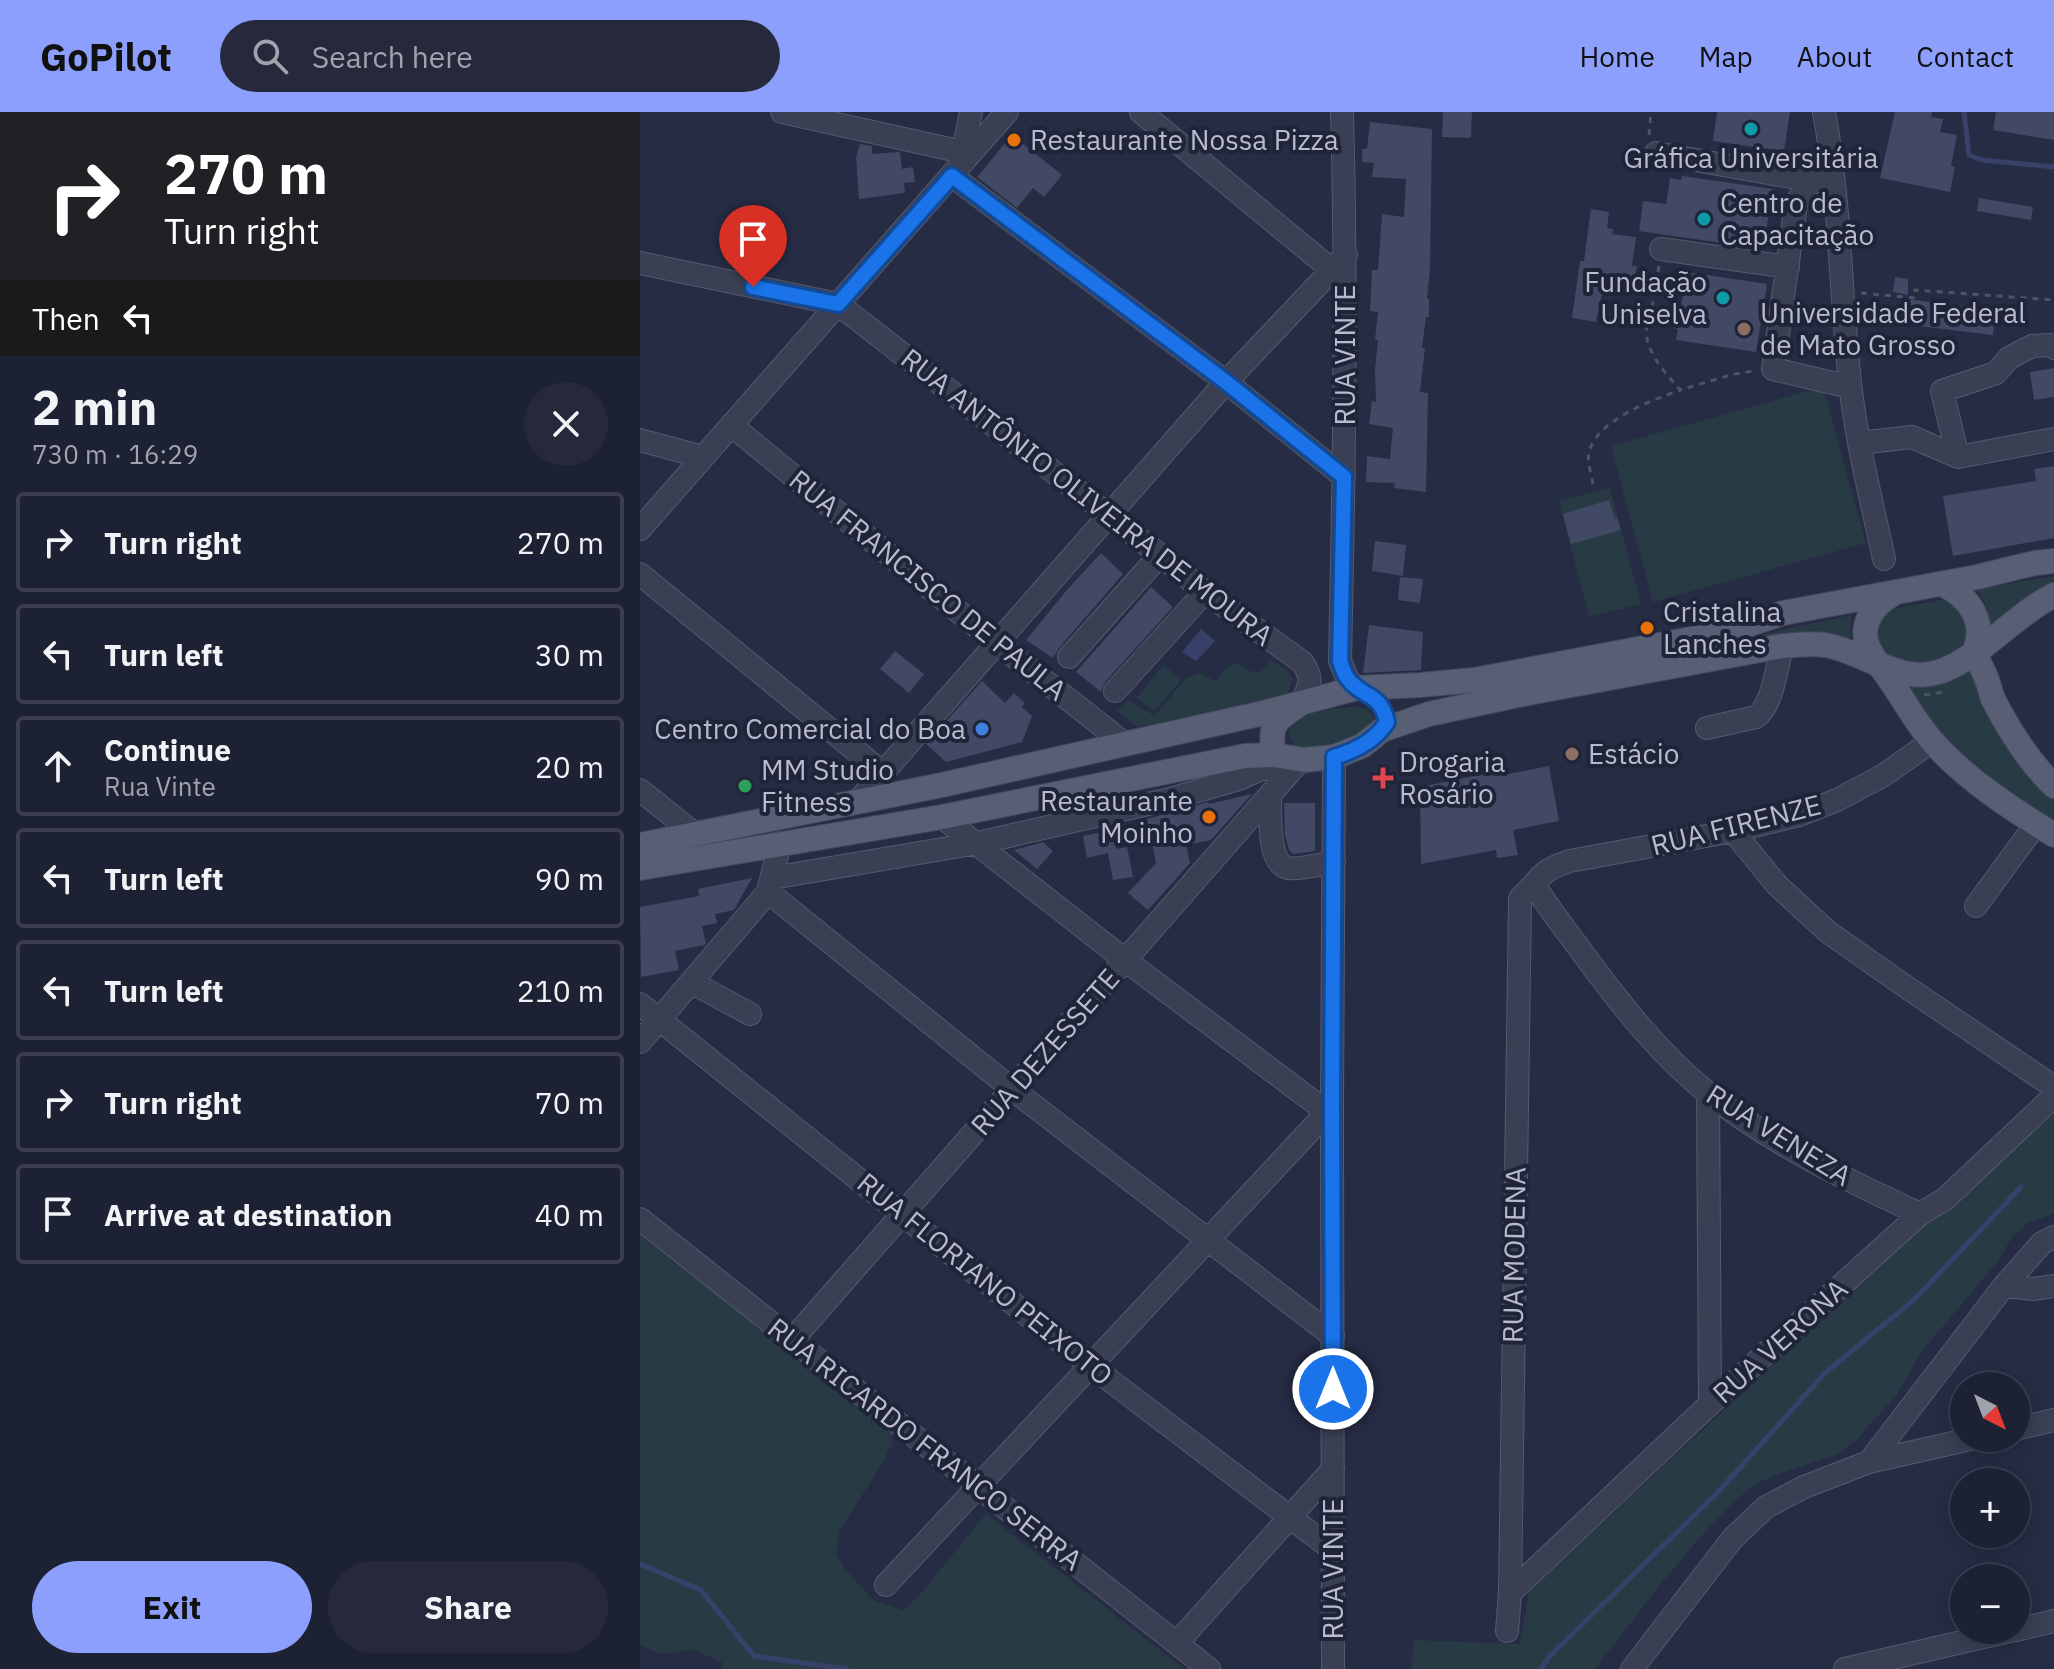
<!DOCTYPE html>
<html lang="en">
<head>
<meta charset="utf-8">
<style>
  body { margin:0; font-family:"IBM Plex Sans",sans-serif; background:#25293b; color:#f1f3f6; height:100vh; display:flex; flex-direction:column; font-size:30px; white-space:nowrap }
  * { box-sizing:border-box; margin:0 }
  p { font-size:26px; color:#a0a3ac }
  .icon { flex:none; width:44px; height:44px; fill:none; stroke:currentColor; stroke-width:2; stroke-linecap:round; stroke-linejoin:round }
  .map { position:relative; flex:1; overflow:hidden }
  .panel { display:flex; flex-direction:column; background:#1c2133; width:640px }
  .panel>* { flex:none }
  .hud { background:#202124; color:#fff; overflow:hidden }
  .needle { width:52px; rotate:138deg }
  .buttons { position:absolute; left:1310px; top:1260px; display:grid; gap:16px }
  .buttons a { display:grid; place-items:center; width:80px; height:80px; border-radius:50%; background:#1c2133; box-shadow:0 4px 20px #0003,0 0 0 2px #3a3e4e; font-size:40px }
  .pin { position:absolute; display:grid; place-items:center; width:68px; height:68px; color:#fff; margin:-82px -34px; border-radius:50% 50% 50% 0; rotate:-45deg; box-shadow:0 0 8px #0007 }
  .pin .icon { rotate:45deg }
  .me { position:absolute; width:88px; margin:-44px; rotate:0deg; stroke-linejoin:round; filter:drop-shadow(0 0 6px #0008) }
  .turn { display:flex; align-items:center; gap:28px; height:168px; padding:0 32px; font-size:36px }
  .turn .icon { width:104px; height:104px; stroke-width:2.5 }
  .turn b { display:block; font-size:56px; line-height:68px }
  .then { display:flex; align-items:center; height:76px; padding:0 32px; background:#0003; gap:16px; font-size:30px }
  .round { display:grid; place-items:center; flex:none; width:84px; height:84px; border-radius:42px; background:#25293b }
  .head { display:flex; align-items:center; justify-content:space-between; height:136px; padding:0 32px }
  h1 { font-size:48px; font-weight:700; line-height:60px }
  .primary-button { display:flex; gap:16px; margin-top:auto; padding:16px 32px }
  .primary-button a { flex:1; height:92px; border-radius:48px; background:#8d9ffd; color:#111; font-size:32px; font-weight:700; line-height:92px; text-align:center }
  .primary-button a+a { background:#25293b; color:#f1f3f6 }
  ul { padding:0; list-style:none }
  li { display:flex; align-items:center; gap:24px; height:100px; margin:0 16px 12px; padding:0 16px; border:4px solid #3a3e4e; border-radius:8px }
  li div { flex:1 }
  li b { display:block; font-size:30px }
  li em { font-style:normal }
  header { display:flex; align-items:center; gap:48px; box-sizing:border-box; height:112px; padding:0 40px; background:#8d9ffd; color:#111 }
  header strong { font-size:38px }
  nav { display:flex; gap:44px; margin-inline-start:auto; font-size:28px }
  .search { width:560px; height:72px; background:#25293b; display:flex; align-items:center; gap:20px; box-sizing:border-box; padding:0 28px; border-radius:44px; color:#a0a3ac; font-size:30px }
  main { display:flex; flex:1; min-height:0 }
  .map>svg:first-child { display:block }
</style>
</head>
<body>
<header>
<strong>GoPilot</strong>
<div class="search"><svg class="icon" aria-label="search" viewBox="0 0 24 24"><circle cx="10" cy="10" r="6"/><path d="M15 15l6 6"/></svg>Search here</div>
<nav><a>Home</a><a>Map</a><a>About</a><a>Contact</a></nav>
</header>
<main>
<section class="panel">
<div class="hud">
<div class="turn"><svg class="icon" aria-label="right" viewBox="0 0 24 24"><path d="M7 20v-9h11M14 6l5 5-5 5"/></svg><div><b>270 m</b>Turn right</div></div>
<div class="then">Then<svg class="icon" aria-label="left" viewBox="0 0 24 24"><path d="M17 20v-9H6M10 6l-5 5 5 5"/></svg></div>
</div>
<div class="head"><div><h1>2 min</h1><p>730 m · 16:29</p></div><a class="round"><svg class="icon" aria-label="close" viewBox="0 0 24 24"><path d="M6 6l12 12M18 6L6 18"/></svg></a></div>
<ul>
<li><svg class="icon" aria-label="right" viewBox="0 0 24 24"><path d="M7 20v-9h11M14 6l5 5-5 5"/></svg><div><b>Turn right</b></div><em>270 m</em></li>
<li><svg class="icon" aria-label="left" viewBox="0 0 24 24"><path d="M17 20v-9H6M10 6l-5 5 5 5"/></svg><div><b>Turn left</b></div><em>30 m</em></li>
<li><svg class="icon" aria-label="ahead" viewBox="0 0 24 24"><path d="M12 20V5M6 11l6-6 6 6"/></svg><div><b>Continue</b><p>Rua Vinte</p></div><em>20 m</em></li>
<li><svg class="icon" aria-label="left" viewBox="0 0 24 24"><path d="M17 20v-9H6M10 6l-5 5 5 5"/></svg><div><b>Turn left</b></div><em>90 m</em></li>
<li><svg class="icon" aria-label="left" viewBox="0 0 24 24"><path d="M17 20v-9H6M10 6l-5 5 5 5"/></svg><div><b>Turn left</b></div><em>210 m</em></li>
<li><svg class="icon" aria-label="right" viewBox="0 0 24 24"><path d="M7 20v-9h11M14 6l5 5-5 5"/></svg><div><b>Turn right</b></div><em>70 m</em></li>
<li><svg class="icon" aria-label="arrive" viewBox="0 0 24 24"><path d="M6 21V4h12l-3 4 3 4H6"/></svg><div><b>Arrive at destination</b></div><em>40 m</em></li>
</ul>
<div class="primary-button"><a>Exit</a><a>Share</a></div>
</section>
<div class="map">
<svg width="1414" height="1557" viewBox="0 0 1414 1557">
  <rect width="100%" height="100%" fill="#262c44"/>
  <path fill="#283b45" d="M1183 275 1226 431 1013 490 971 334Z
    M970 376 1001 492 949 505 919 389Z
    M1414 464V475L1350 516 1345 491 1336 478 1337 477Z
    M1303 488H1310L1324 503 1328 522 1326 528 1318 539 1291 552 1246 549 1232 523 1244 498Z
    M1211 503 1210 529 1060 536Z
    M630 548 645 557 653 566 646 585 497 615 477 599 489 588 515 604 545 567 560 561 576 570 583 558 597 551 610 559 620 561Z
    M1335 550 1414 685V714L1310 636 1260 571Z
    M524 553 541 568 515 599 496 586Z
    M710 595C723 595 730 596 735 609L706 632 661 638 654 634 648 621C657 599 689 598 710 595Z
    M1414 992V1101L1388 1111 1372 1125 1358 1149 1282 1239 1256 1284 1214 1330 1197 1342 1141 1361 1119 1370 1098 1386 1064 1421 1022 1470 955 1557H772L773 1528 880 1532 889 1479Z
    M0 1123 149 1238 252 1320V1332L239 1357 199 1419 196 1443 213 1467 233 1488 263 1498 277 1486 346 1402 544 1557H82V1550L51 1537 21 1542 0 1533Z"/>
  <path fill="#37416a" d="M561 517 575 529 556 549 542 540Z"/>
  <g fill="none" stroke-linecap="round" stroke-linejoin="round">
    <path stroke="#37416a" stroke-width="5" d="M1324 0 1329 43 1342 48 1414 55
      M0 1452 61 1478 114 1544 206 1557
      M901 1557 910 1544 1079 1379 1185 1261 1275 1187 1381 1075"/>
  </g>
  <path fill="#424964" d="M803 0H832L831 26 802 25Z
    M1077 0H1150L1144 39 1073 29Z
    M1255 0H1292L1291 5 1303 7 1300 20 1317 23 1311 54 1315 55 1310 80 1240 66Z
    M1356 0H1414V28L1353 18Z
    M730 10 792 17 790 158 787 186 789 187V205H786L782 236H785L780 280 788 281 786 380 754 376 755 371 726 370 727 344 750 347 753 316 729 312 732 289 736 290 735 258 738 228H735L738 200 730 199 732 158H738L742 102 764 105 766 67 732 65 734 51 722 50V37H727Z
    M372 23 422 63 404 85 393 76 377 96 337 65Z
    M220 32 232 34V42L260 40 262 57 273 55 275 70 264 71 265 81 219 87 216 45Z
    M1042 64 1133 77 1123 137 999 119 1003 89 1026 92 1030 66 1041 68Z
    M1339 86 1393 95 1391 108 1337 99Z
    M951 97 969 100 967 116 973 117 972 122 996 125 992 154H997L992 182 963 177 956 210 932 206 940 149H944Z
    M1047 160 1127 172 1116 240 1036 228 1038 217 1033 216 1035 200 1040 201Z
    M1255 165 1268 167V183L1253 180Z
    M1266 187 1356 198 1353 223 1262 212Z
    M1414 256V285L1394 288 1390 260Z
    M1414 354V426L1313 444 1303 384 1396 369 1394 357Z
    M969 388 975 407 977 406 981 418 931 432 923 402Z
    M735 429 766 433 763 464 732 459Z
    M461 441 483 462 419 536 413 546 386 528 426 479Z
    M760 465 783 467 780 491 758 488Z
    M511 475 533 495 465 570 461 580 436 560Z
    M729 513 783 520 781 558 723 561Z
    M255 539 284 562 269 581 240 557Z
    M342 569 365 591 374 581 385 591 382 595 392 604 382 630 306 650 286 632Z
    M909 654 919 709 873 718 878 743 857 746 856 738 781 752 780 675 844 662V659L861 655 863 663Z
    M612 682 571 728 546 733 550 751 508 798 488 781 516 751 507 707 568 690 569 692Z
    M644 691H675V739L653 742 649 738 645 723Z
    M473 718 476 737 487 735 493 765 473 768 468 741 447 746 443 724Z
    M403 730 413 739 397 757 374 738Z
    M112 766 94 798 75 802 77 811 62 814 66 832 64 833 35 839 39 858 1 865 0 795 59 784 58 777Z"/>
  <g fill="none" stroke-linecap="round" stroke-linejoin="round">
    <g stroke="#565a6e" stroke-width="24">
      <path id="minor" d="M142 0 323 40
        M501 0 692 158
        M702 0C707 183 704 366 700 549L708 568 717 576
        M1184 0C1201 92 1200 186 1211 279 1218 336 1232 391 1244 447
        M1016 41 1174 69
        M324 49 323 40 331 0
        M1193 63C1173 69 1166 71 1156 92L1133 257 1210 275
        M312 64 586 270 704 365
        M1021 137 1148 155
        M0 151 198 192 520 443 565 480 662 550C674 567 670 572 662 590
        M91 313 358 532 485 632
        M0 328 63 345
        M1219 331 1272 325 1318 345 1414 327
        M1318 345 1302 279 1356 261 1369 246 1392 234 1410 233 1414 236
        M0 417 367 0
        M0 462 243 661
        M429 545 520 443
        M475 579 565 480
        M1067 616 1116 605C1133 593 1137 554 1142 534
        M0 678 55 722
        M630 683C631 702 626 750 648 756 658 758 683 752 694 750
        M219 688 586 270 706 143
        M302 705 485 848 679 994 692 995
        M1093 719 1137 773 1188 820 1259 870 1414 975
        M132 766 338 731 530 687 599 667 621 657 656 653
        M894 773C910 798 929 822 947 847 983 895 1021 944 1069 982 1132 1032 1207 1068 1280 1102
        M128 780 372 977 693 1224
        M1336 794 1396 712
        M51 870 110 902
        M0 892 451 1254 693 1438
        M0 930 128 780 140 731
        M1068 982 1070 1292
        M0 1107 569 1557
        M1364 1174 1393 1177 1414 1174
        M153 1227 656 653 664 648
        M1376 1317 1414 1308
        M1229 1350 1364 1174 1402 1131 1414 1125
        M246 1473 692 995
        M870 1481 1070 1292 1280 1102 1305 1087 1414 984
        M1376 1518 1414 1509
        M867 1519 870 1481 880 787C884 781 890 777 895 771 906 757 913 755 930 749L1093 719 1159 703 1197 688 1244 663 1292 629
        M537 1531 693 1357
        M693 1557 692 995 694 645
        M992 1557 1093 1426 1126 1395 1164 1375 1229 1350 1335 1326
        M1205 1557 1374 1518"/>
    </g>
    <g stroke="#44485d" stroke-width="26">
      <path id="major" d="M1302 472C1330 485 1347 510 1334 541
        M1253 482C1235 492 1220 510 1227 532 1231 545 1243 557 1250 568 1264 588 1276 611 1292 629 1325 667 1372 697 1414 723
        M1334 541C1338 549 1342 555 1345 563 1349 571 1350 579 1353 587 1369 618 1389 650 1414 674
        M634 643C629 614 634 609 657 594
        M0 733 297 674 619 602 717 576 781 573 834 568 1083 521 1143 501 1337 465 1395 451 1414 449
        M0 756 302 705 605 644 634 643 664 648 694 645 722 634 742 618 789 602 883 582 1142 534C1156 533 1171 531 1185 533 1231 541 1265 580 1313 554 1350 535 1377 502 1414 483"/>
    </g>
    <path stroke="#465861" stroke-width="3" stroke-dasharray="6 6" stroke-linecap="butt" d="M1009 23 1011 0
      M1019 154 1013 190 1006 219 1008 233 1019 253 1040 278 1094 262 1114 259
      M1221 181 1275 186V178L1414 188
      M953 372C951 362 947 349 949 340 958 307 1011 289 1040 278
      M1284 583 1304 580"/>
    <use href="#minor" stroke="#3a3f54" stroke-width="22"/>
    <use href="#major" stroke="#585e74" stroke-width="24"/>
  </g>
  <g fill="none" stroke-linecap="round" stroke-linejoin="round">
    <g stroke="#114b97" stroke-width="20">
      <path id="route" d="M113 175 198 192 312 64 586 270 704 365 700 549C702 555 704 562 708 567 723 587 740 579 747 610 735 629 715 639 694 645L692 995 693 1277"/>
    </g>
    <use href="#route" stroke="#1a73e8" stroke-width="14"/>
  </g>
  <g fill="#0f9aa8" stroke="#1f2439" stroke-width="3">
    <circle cx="1111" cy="17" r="8"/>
    <circle cx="1064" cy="107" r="8"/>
    <circle cx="1083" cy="186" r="8"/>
  </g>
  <g fill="#e8710a" stroke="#1f2439" stroke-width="3">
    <circle cx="374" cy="28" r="8"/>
    <circle cx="1007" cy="516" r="8"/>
    <circle cx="569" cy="705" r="8"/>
  </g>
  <g fill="#8d6e63" stroke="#1f2439" stroke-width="3">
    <circle cx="1104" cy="217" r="8"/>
    <circle cx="932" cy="642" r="8"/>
  </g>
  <circle fill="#3f7fe0" stroke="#1f2439" stroke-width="3" cx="342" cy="617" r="8"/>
  <path fill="#e0444e" stroke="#1f2439" stroke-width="3" d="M739 654h8v8h8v8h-8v8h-8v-8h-8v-8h8z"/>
  <circle fill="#2e9e5b" stroke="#1f2439" stroke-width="3" cx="105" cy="674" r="8"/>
  <g text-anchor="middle" stroke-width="8" stroke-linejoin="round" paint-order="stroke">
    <g font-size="28" fill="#b8bbcd" stroke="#1f2439" text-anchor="start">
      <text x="390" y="38">Restaurante Nossa Pizza</text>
      <text x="1111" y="56" text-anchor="middle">Gráfica Universitária</text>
      <text x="1080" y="101">Centro de<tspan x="1080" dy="32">Capacitação</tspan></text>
      <text x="1067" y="180" text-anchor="end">Fundação<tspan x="1067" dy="32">Uniselva</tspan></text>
      <text x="1120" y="211">Universidade Federal<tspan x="1120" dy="32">de Mato Grosso</tspan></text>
      <text x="1023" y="510">Cristalina<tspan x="1023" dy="32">Lanches</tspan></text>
      <text x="326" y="627" text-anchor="end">Centro Comercial do Boa</text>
      <text x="948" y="652">Estácio</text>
      <text x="759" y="660">Drogaria<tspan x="759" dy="32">Rosário</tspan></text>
      <text x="121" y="668">MM Studio<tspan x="121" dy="32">Fitness</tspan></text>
      <text x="553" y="699" text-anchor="end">Restaurante<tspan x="553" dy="32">Moinho</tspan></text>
    </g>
    <g font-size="28" fill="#b8bbcd" stroke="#1f2439">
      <text transform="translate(705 243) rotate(-90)" y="10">RUA VINTE</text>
      <text transform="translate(447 385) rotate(38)" y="10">RUA ANTÔNIO OLIVEIRA DE MOURA</text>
      <text transform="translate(288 473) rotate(39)" y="10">RUA FRANCISCO DE PAULA</text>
      <text transform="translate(1096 713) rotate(-14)" y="10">RUA FIRENZE</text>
      <text transform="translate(405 940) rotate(-49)" y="10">RUA DEZESSETE</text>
      <text transform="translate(1139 1023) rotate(32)" y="10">RUA VENEZA</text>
      <text transform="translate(874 1143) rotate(-89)" y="10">RUA MODENA</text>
      <text transform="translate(345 1167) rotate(39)" y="10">RUA FLORIANO PEIXOTO</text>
      <text transform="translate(1140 1229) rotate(-42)" y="10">RUA VERONA</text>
      <text transform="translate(285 1332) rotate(38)" y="10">RUA RICARDO FRANCO SERRA</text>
      <text transform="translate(693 1457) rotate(-90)" y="10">RUA VINTE</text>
    </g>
  </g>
</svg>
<div class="buttons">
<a><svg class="needle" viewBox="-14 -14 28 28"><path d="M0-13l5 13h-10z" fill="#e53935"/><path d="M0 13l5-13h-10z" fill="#a0a3ac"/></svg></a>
<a>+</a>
<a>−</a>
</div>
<div class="pin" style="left:113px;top:175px;background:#d93025"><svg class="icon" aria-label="arrive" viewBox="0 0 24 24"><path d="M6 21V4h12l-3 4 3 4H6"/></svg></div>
<svg class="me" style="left:693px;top:1277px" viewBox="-20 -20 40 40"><circle r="17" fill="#1a73e8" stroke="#fff" stroke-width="3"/><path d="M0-11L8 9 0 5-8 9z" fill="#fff"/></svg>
</div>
</main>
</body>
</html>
